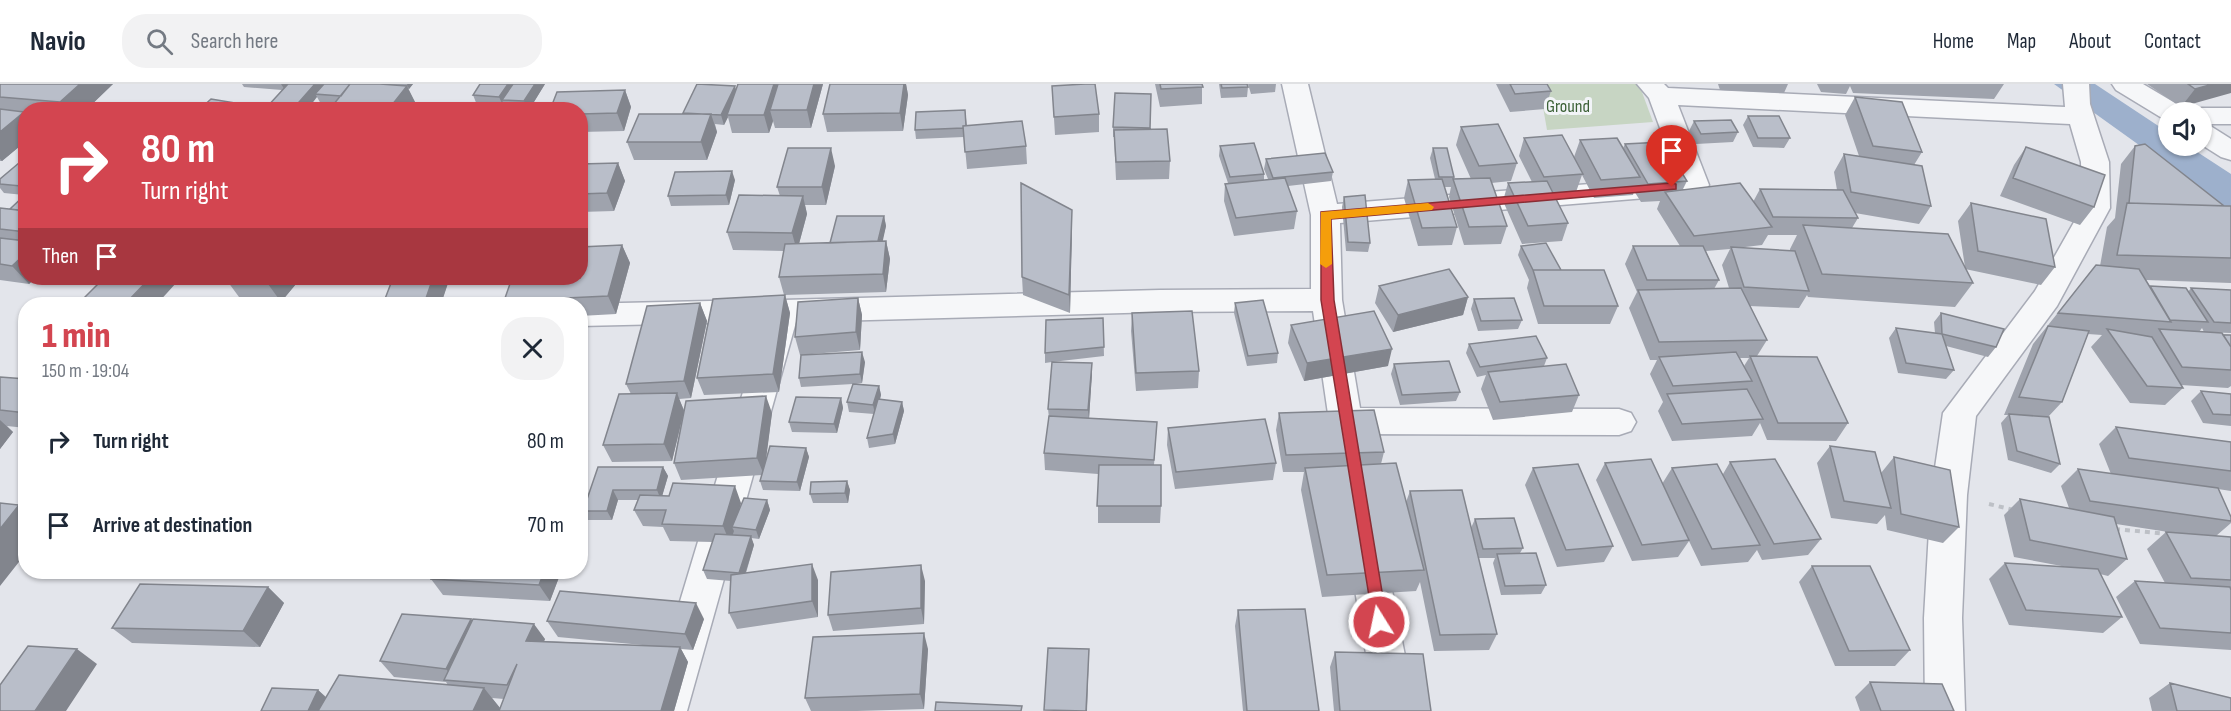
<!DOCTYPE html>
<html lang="en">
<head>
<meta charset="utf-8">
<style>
  body { margin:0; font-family:"Sofia Sans Condensed",sans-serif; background:#f2f2f3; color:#1f2937; height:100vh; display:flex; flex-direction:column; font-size:22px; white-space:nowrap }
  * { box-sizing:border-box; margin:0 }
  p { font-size:20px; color:#747a83 }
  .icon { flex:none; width:33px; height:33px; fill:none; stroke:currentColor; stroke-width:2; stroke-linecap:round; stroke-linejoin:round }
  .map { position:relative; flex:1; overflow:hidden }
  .side { position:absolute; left:18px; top:213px; width:570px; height:282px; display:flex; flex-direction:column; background:#fff; border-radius:24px; box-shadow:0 2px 4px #0004 }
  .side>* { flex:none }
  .top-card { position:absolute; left:18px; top:18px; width:570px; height:183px; border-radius:24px; box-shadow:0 2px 4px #0004; background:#d34550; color:#fff; overflow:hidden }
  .tools { position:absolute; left:2158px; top:18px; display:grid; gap:12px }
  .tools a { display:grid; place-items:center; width:54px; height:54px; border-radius:50%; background:#fff; box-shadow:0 2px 4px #0004; font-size:30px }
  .pin { position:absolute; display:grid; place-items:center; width:51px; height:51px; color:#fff; margin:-62px -26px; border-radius:50% 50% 50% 0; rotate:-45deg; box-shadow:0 0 6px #0007 }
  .pin .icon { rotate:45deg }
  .me { position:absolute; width:66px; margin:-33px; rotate:350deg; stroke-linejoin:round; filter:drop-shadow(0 0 4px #0008) }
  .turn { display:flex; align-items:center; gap:21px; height:126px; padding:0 24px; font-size:27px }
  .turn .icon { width:78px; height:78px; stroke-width:2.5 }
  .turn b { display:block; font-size:42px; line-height:51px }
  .then { display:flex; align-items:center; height:57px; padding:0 24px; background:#0003; gap:12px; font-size:22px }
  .round { display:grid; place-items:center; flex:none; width:63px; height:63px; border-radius:24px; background:#f2f2f3 }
  .overview { display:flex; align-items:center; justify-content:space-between; height:102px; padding:0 24px }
  h1 { font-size:36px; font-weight:800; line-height:45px; color:#d34550 }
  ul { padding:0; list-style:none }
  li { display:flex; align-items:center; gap:18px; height:84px; padding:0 24px }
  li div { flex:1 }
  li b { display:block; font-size:22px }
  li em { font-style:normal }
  header { display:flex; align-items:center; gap:36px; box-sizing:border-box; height:84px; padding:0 30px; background:#fff; border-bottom:2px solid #e0e1e3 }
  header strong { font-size:28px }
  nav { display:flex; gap:33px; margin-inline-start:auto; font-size:21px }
  .search { width:420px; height:54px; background:#f2f2f3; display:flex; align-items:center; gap:15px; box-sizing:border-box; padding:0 21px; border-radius:24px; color:#747a83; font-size:22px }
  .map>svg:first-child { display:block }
</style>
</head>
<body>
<header>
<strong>Navio</strong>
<div class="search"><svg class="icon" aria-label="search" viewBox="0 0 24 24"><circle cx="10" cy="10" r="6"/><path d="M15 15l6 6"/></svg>Search here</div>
<nav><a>Home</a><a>Map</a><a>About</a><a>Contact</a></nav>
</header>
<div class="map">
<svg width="2231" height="627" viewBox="0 0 2231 627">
  <rect width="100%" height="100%" fill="#e3e5eb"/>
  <path fill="#c7d5c3" d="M1539 0H1639L1653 38 1547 46Z"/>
  <path fill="#9db0cc" d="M2054 0H2095L2169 49V62H2188L2231 90V127Z"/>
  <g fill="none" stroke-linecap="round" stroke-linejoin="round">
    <g stroke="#a8abb6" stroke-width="3">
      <path id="minor" d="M1282 0H1308L1337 120 1678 93 1649 14 1637 0H1664L1668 4 2065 23 2063 0H2089L2090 20 2109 78 2110 124 2057 222 1976 332 1967 411 1962 534 1965 627H1925L1924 534 1931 411 1943 329 2035 207 2082 124 2081 78 2070 40 1678 21 1709 101 1705 108 1695 110 1340 139 1342 216 1360 324 1619 325 1631 329 1636 338 1631 347 1619 351 1365 350 1368 371 1363 381 1351 385 1339 381 1334 371 1313 227 1160 228 796 238 687 627H647L765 235 754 238 580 242V220H577L754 216 765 219 768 225 772 219 783 216 1160 206 1311 205V131Z
        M2112 0H2143L2180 22 2184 28H2169V36L2162 34 2116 6Z
        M2202 24H2231V40H2202V28H2191Z
        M2202 40 2212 43 2231 55V76L2221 73 2202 61Z
        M1366 451 1379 455 1384 466 1416 627H1376L1348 466 1353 455Z"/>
    </g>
    <path stroke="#bdc0c6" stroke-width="4" stroke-dasharray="5 5" stroke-linecap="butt" d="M1989 420 2014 426
      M2115 445 2168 450"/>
    <use href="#minor" fill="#f6f7f9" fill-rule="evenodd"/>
  </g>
  <path fill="#9fa3ad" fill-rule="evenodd" d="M0 0H113L86 26H26V57L2 77H0Z
    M242 0H413L409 5H408L416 20 412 26H329L333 21 321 20 317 13 266 24 282 6 244 3Z
    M545 0 529 26H506L504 21V23L477 21 473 11Z
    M738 0H823L811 44H775L773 37 769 49H732L728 33 724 41 715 40 717 48 707 76H634L627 58 683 30V29L736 6Z
    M830 0H906L908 11 903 47 827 48 823 30Z
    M1155 0H1202V20L1160 23Z
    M1219 0H1247L1248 3 1247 13 1221 14Z
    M1248 0H1276L1275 8 1251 10Z
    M1496 0H1547L1551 7 1545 25 1510 28Z
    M1718 0H1788L1784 9 1720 6Z
    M1817 0H2004L1994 15 1853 9 1850 2 1846 10 1821 8Z
    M2147 0H2231L2181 23Z
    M1052 2 1099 30V48L1055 51Z
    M625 6 631 23 624 47 580 48V26Z
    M1151 10 1150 45 1170 77 1169 95 1116 96 1114 53H1113V43Z
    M1855 13 1922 68 1914 81 1931 122 1919 140 1855 129 1858 134 1852 144 1965 183 1958 137 1971 119 2055 183 2041 201 1965 185 1973 199 1955 223 1808 213 1807 211 1799 224 1749 222 1767 256 1757 272 1848 339 1836 357 1767 356 1760 339 1752 352 1672 357 1658 327 1663 318 1650 290 1657 276H1650L1629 224 1637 208 1625 180 1633 162H1680L1657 125 1660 117 1641 118 1634 107 1633 111 1594 114 1582 91 1576 108 1554 110 1568 139 1562 157 1522 160 1503 117 1508 99 1532 98 1519 72 1524 54 1574 73 1580 56 1623 64 1625 60 1687 97 1683 105 1753 118 1760 105 1837 106 1834 88 1844 70 1859 72 1845 31ZM1768 151H1797L1790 165V167L1737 164 1762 161ZM1730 165 1722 181 1729 204 1714 205 1719 196 1706 167ZM1740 274H1749L1744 282Z
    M965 26 967 42 1026 62 1027 80 967 85 964 53 916 55 915 46Z
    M1748 32 1790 54 1784 64 1753 63 1743 41Z
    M1694 37 1738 48 1733 58 1696 60 1689 47Z
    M1461 43 1517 79 1511 97 1491 99 1507 142 1501 160 1464 161 1449 113 1451 103H1444L1457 143 1452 161 1418 162 1404 114 1408 96 1435 95 1430 74 1433 64 1454 93V95H1471L1456 61Z
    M1220 62 1264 90V96L1268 95 1264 85 1266 75 1333 88 1331 97 1288 102 1297 127 1294 145 1234 152 1224 117 1225 100 1228 99 1219 72Z
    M2135 62 2224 122H2231V199L2146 196 2150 202 2188 208 2191 204 2231 206V249L2204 248 2202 244 2199 248 2231 251V302L2228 304 2181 301 2183 304 2165 321 2130 319 2091 263 2102 251 2088 250 2062 318 2048 333 2060 380 2051 389 2008 376 2001 339 2008 331H2004L2033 260 2096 181 2100 182 2107 143 2115 134 2121 80Z
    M2026 63 2094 123 2080 141 2000 112 2014 81Z
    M26 73V194H35L29 200 0 196V124L10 125 24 111 4 109 0 104V95Z
    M618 79 625 97 614 127 580 128V80Z
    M835 82 826 121H805L807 130 799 160 830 159 884 132 886 142 882 157H886L890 175 886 208 784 211 779 193 784 167 733 166 727 148 780 112 777 103Z
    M735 96 729 121 671 122 668 112Z
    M1344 113 1370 159 1368 168 1346 167 1342 123Z
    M1072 144 1070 229 1023 211 1022 193Z
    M622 161 630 179 616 230 580 232V220H506L504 217Z
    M1521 162 1618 222 1610 240H1538L1527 204 1529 196 1518 171Z
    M194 194H301L281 218 239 213 228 198 195 195Z
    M350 194H447L449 196 441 220H383L390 201 352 197Z
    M1379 202 1468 213 1463 231 1393 248 1375 219Z
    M785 211 790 229 779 308 704 311 697 294Z
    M858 214 862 231 860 266 800 271 795 253Z
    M1474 215 1522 236 1518 245 1478 247 1471 225Z
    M700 219 707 237 691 314 679 315 684 326 772 329 765 380 806 364 809 373 800 407 763 406 760 397 762 391 681 396 674 379 682 336 672 377 612 378 603 361 631 310 626 300Z
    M1235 219 1278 269 1277 279 1247 282 1234 229Z
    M1132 229 1199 287 1198 304 1136 307 1131 247Z
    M1941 229 1996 263 1988 273 1946 262 1954 286 1946 295 1898 289 1889 254 1896 244 1935 249 1934 238Z
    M1103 234 1104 272 1052 278 1092 289 1089 334 1157 338 1154 381 1161 422 1160 439H1098V390L1045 386 1044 369 1049 334 1048 325 1052 278 1045 279V269Z
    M1291 241 1388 282 1304 297 1288 259Z
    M1469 260 1547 274 1544 282 1579 311 1572 328 1493 336 1481 305 1486 291 1477 293 1466 269Z
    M865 278 862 299 856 300 879 302 881 311 880 316 902 318 904 327 895 360 869 364 867 354 874 330 849 328 847 318 853 300 801 303 799 294Z
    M1394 280 1460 308 1456 317 1400 321 1391 290Z
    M0 293 26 295V344L7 342 13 348 0 365Z
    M2201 307 2231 310V342L2203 339 2191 317Z
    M841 314 843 324 837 349 792 348 789 338Z
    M1279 329 1384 368 1381 380 1406 418 1410 407 1497 550 1489 566 1434 567 1420 498 1416 507 1322 513 1301 406 1304 388H1283L1276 346Z
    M2116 343 2231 358V407L2218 405 2231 433V439L2216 452 2231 453V566L2140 560 2116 513 2135 497 2165 499 2147 465 2166 448 2175 449 2116 440 2127 475 2108 492 2100 490 2122 533 2103 549 2009 541 1989 495 2005 479 2067 483 2014 473 2004 431 2020 415 2069 424 2061 402 2078 385 2111 390 2099 360Z
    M1168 344 1276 379 1273 396 1175 405 1167 361Z
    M1830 362 1881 389 1894 373 1959 443 1943 459 1887 446 1885 431 1877 440 1831 434 1817 379Z
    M1730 378 1821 455 1808 471 1762 476 1757 466 1748 478 1701 482 1689 457 1678 473 1632 477 1596 396 1605 379 1662 400 1672 384 1723 390Z
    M598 383H663L668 392 662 412 741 419 739 426 767 416 770 426 759 455 751 454 754 461 746 489 818 496V533L737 545 729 529 731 497 707 495 703 486 713 458 670 457 663 443 643 442 634 426 638 416H618L612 436H588L583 427Z
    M1533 384 1613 462 1604 478 1557 483 1525 401Z
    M847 397 850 406 848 419H813L810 410Z
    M1475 435 1523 464 1520 469 1546 501 1541 510 1501 511 1493 479 1495 474H1479L1471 444Z
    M1812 482 1910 566 1895 582H1835L1799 498Z
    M351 488H411L408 493 354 491Z
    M434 488H561L550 517 443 511 431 495Z
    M925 497 924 540 833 547 828 531Z
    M268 503 284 519 260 563 132 559 112 544Z
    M1238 526 1319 627H1243L1235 542Z
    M471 535 472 536 545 555 544 557 653 562 558 553 547 537 704 535 693 566 681 565 688 578 674 627H261L318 606 326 613 448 601 446 598 394 593 380 577ZM492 614 504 615 500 624Z
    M928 565 924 625 857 627H811L805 614Z
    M1335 568 1431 627H1334L1330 583Z
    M1870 598 1954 627H1860L1855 613Z
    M2170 599 2231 627H2152L2149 614Z"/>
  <path fill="#82858d" d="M80 0H113L86 26H66L60 18Z
    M281 0H290L285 6Z
    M315 0H327L315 10 317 13 307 26H292Z
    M407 0H413L409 5Z
    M508 0H518L502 16 504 21V23L499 13Z
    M535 0H545L529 26H528L524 17Z
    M774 0H784L770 26 773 37 769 49 764 31Z
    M814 0H823L811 44 807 26Z
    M904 0H906L908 11 903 47 900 29Z
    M2213 0H2231V9L2181 23 2195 5Z
    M407 2 416 20 412 26H388Z
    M735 2 738 12 727 31 728 33 724 41 721 31Z
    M625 6 631 23 624 47 617 29Z
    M24 28 26 29V57L2 77 0 75V48Z
    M711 30 717 48 707 76 701 58Z
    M831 64 835 82 826 121 822 103Z
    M618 79 625 97 614 127 607 109Z
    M732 87 735 96 729 121 726 111Z
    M26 98V107L21 102Z
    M803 112 807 130 797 167 792 149Z
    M1072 126V144L1070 229 1069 211Z
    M884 132 886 142 880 170 878 160Z
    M886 157 890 175 886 208 883 190Z
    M622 161 630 179 616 230 608 212Z
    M26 169V194H35L29 200 12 182Z
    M150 194H174L177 198 157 220H125Z
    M274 194H301L281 218 268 200Z
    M387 194H398L392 201Z
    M433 194H447L449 196 441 220H424Z
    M785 211 790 229 779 308 773 290Z
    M1468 213 1463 231 1393 248 1398 231Z
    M858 214 862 231 860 266 856 248Z
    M700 219 707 237 691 314 684 297Z
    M1392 265 1388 282 1304 297 1307 279Z
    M862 268 865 278 862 299 860 290Z
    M1092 279V289L1089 335 1088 326Z
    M879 302 881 311 875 330 873 321Z
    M677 309 684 327 672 377 664 360Z
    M766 312 772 329 764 391 757 374Z
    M841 314 843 324 837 349 834 340Z
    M902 318 904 327 895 360 893 350Z
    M0 336 13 348 0 365Z
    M806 364 809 373 800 407 797 398Z
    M663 383 668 392 661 416 657 406Z
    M847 397 850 406 848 419 845 409Z
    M735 402 741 419 734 444 732 443 734 447 730 459 723 442Z
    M613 406 618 416 612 436 607 427Z
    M767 416 770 426 759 455 756 446Z
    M19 421 26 426V469L0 502V445Z
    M751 452 754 461 743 497 739 489Z
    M812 480 818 496V533L812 517Z
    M921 481 925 497 924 540 921 524Z
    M403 488H411L408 493Z
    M544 488H561L550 517 539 501Z
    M268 503 284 519 260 563 243 547Z
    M696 519 704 535 693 566 685 550Z
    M471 535 484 550 457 597 446 585Z
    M534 540 545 555 538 572 526 557Z
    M924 549 928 565 924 625 920 610Z
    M680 563 688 578 674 627H661Z
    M77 565 97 580 66 627H35Z
    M1089 565 1087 627H1086Z
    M484 604 500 624 499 627H473Z
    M318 606 334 621 332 627H308Z"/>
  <path fill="#b9bec9" stroke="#82858d" stroke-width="1.5" d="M0 0H80L60 18 0 13Z
    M288 0H315L292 26H278L266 24Z
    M324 0H350L341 12 315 10Z
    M350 0H380L407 2 388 26H329Z
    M480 0H508L499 13 473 11Z
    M513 0H535L524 17 502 16Z
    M697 0 735 2 721 31 683 29Z
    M738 0H774L764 31H727Z
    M778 0H814L807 26H770Z
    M830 0H904L900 29 823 30Z
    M1085 0H1095L1099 30 1054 33 1052 2Z
    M1160 0H1202L1203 3 1161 5Z
    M1221 0H1247L1248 3 1222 4Z
    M1510 0H1547L1551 7 1515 10Z
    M2188 0H2213L2195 5Z
    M625 6 617 29 580 30V26H550L557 8Z
    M1115 9 1151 10 1150 44 1113 43Z
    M1855 13 1902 18 1922 68 1873 62Z
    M211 15 277 26H199Z
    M0 25 24 28 0 48Z
    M965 26 966 42H963V44L915 46 916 28Z
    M639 30H711L701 58H627Z
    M1748 32H1779L1790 54H1758Z
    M1731 36 1738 48 1701 50 1694 37Z
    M1022 37 1026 62 965 68 963 42Z
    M1498 40 1517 79 1479 82 1461 43Z
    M1167 45 1170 77 1116 78 1114 46Z
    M1562 51 1583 90 1544 93 1524 54Z
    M1617 54 1640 93 1601 96 1580 56Z
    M1663 58 1687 97 1648 100 1625 60Z
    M1254 59 1264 90 1230 93 1220 62Z
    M2145 60 2224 122 2129 119 2135 62Z
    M2026 63 2105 91 2094 123 2013 94Z
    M788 64H831L822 103H777Z
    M1433 64H1447L1454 93H1439Z
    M1325 69 1333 88 1273 94 1266 75Z
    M1844 70 1922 82 1931 122 1851 108Z
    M26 73V98L21 102 0 100V95Z
    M618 79 607 109 580 110V80Z
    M732 87 726 111 668 112 675 88Z
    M1285 94 1297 127 1236 134 1225 100Z
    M1490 94 1507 142 1469 143 1453 95Z
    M1442 95 1457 143 1422 144 1408 96Z
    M1547 97 1568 139 1528 142 1508 99Z
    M1021 99 1072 126 1069 211 1022 193Z
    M1740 99 1772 143 1694 152 1665 108Z
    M1760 105 1843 106 1858 134 1773 133Z
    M26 110V127L10 125Z
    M739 111 803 112 792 149 727 148Z
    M1365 111 1370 159 1348 158 1344 113Z
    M1971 119 2046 135 2055 183 1978 167Z
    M2127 119 2231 122V174L2117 171Z
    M0 124 26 127V148L0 145Z
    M837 132H884L878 157 830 159Z
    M1803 141 1948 150 1973 199 1822 190Z
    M0 154 26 157V169L12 182 0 180Z
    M886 157 883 190 779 193 785 160Z
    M1546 159 1561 186H1533L1521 162Z
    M622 161 608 212 504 217 512 194H580V163Z
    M1633 162H1703L1719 196H1647Z
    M1731 163 1795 167 1809 207 1744 203Z
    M2096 181 2139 185 2171 238 2058 229Z
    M1449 185 1468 213 1398 231 1379 202Z
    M1533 186H1604L1618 222H1544Z
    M104 194H150L125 220H78Z
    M227 194H274L268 200 226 195Z
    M393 194H433L424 220H383Z
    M2150 202 2186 204 2208 238 2170 236Z
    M1741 204 1767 256 1659 258 1638 206Z
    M2191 204 2231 206V239L2214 238Z
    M785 211 773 290 697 294 713 215Z
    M858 214 856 248 795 253 798 218Z
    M1514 214 1522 236 1481 237 1474 215Z
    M1263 216 1278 269 1248 272 1235 219Z
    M700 219 684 297 626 300 647 222Z
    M1192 227 1199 287 1136 289 1132 229Z
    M1374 227 1392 265 1307 279 1291 241Z
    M1941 229 2004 245 1996 263 1942 250Z
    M1103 234 1104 263 1045 269 1046 236Z
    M2048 242 2089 247 2062 318 2019 313Z
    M1896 244 1942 250 1954 286 1906 279Z
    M2107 245 2152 253 2183 304 2147 302Z
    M2159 245 2222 249 2231 263V286L2182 283Z
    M2223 251H2231V263Z
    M1536 252 1547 274 1480 283 1469 260Z
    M862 268 860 290 799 294 801 271Z
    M1736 268 1752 297 1673 302 1659 273Z
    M1750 272 1817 273 1848 339H1778Z
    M1449 277 1460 308 1402 311 1394 280Z
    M1052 278 1092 279 1088 326 1048 325Z
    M1566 280 1579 311 1500 318 1488 288Z
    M0 293 26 295V329L0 326Z
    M853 300 879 302 873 321 847 318Z
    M1747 305 1763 335 1682 340 1667 310Z
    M2201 307 2231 310V331L2213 330Z
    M677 309 664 360 603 361 619 310Z
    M766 312 757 374 674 379 686 317Z
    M796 313 841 314 834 340 789 338Z
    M878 315 902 318 893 350 867 354Z
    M1374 326 1384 368 1286 371 1279 329Z
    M2009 330 2049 333 2060 380 2017 367Z
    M1049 332 1157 338 1154 376 1044 369Z
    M1265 335 1276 379 1176 388 1168 344Z
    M2116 343 2231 358V387L2129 374Z
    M770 362 806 364 797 398 760 397Z
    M1830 362 1875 368 1891 424 1844 417Z
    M1894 373 1950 386 1959 443 1901 430Z
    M1651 375 1689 456 1642 461 1605 379Z
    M1775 375 1821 455 1774 460 1730 378Z
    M1396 379 1424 486 1327 491 1305 384Z
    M1578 380 1613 462 1566 466 1533 384Z
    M1717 380 1760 461 1712 465 1672 384Z
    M1099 381H1161V422H1097Z
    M598 383H663L657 406H613L607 427H583Z
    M2078 385 2218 404 2231 433V437L2090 417Z
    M847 397 845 409 810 410 811 398Z
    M673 399 735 402 723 442 662 440 666 426H634L640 411 669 412Z
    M1462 406 1497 550 1440 551 1410 407Z
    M744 414 767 416 756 446 732 443Z
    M2020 415 2114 433 2127 475 2030 456Z
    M0 419 19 421 0 445Z
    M1514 434 1523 464 1483 465 1475 435Z
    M2166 448 2231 453V496L2191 494Z
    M715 450 751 452 739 489 703 486Z
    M1536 469 1546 501 1505 502 1497 470Z
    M2005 479 2098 485 2122 533 2026 526Z
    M812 480V517L729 529 731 491Z
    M921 481V524L828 531 831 488Z
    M1812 482H1870L1910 566 1849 567Z
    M434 488H544L539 501 431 495Z
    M2135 497 2230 503 2231 506V549L2160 544Z
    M140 500 268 503 243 547 112 544Z
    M560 507 696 519 685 550 547 537Z
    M1305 525 1319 627H1247L1238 526Z
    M402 530 471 535 446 585 380 577Z
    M473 535 534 540 526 557 680 563 661 627H499L517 580 507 601 444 596Z
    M924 549 920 610 805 614 813 553Z
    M28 562 77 565 35 627H0V601Z
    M1048 564 1089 565 1086 627 1044 626Z
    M1335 568 1423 570 1431 627H1340Z
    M339 591 484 604 473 627H318Z
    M1870 598 1942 600 1954 627H1881Z
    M2170 599 2231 614V627H2177Z
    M272 604 318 606 308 627H261Z
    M936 618 1022 622 1021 627H935Z"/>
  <path fill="#d34550" stroke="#892d34" stroke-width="1.5" d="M1672 99 1676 100V105L1331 135 1334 216 1387 538 1385 543 1379 545 1374 543 1321 216V128Z"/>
  <path fill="#f59e0b" d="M1428 119 1434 123 1432 126 1331 135 1332 180 1326 184 1320 180 1321 128Z"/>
  <g text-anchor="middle" stroke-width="6" stroke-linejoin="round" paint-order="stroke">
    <g font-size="18" fill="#3b6036" stroke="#f2f4f8">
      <text x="1568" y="28">Ground</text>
    </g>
  </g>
</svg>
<div class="tools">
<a><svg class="icon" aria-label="sound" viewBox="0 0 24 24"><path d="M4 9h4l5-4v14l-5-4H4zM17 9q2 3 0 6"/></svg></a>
</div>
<div class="pin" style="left:1672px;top:103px;background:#d93025"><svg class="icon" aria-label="arrive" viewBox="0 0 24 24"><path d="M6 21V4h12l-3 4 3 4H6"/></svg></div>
<svg class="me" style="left:1379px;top:538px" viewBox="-20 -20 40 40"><circle r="17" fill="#d34550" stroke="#fff" stroke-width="3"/><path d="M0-11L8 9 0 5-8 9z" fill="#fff"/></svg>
<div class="top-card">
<div class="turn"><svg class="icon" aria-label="right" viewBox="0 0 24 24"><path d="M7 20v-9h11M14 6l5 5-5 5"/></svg><div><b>80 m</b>Turn right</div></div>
<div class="then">Then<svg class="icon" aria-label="arrive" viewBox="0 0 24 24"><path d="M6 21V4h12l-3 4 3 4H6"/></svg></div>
</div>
<section class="side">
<div class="overview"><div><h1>1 min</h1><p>150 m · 19:04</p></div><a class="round"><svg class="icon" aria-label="close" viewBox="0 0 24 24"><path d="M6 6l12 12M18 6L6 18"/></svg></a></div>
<ul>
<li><svg class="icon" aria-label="right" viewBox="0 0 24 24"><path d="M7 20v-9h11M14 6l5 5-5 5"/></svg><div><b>Turn right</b></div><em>80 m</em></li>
<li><svg class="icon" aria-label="arrive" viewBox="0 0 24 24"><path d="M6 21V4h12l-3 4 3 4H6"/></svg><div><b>Arrive at destination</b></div><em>70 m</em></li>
</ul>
</section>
</div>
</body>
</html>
